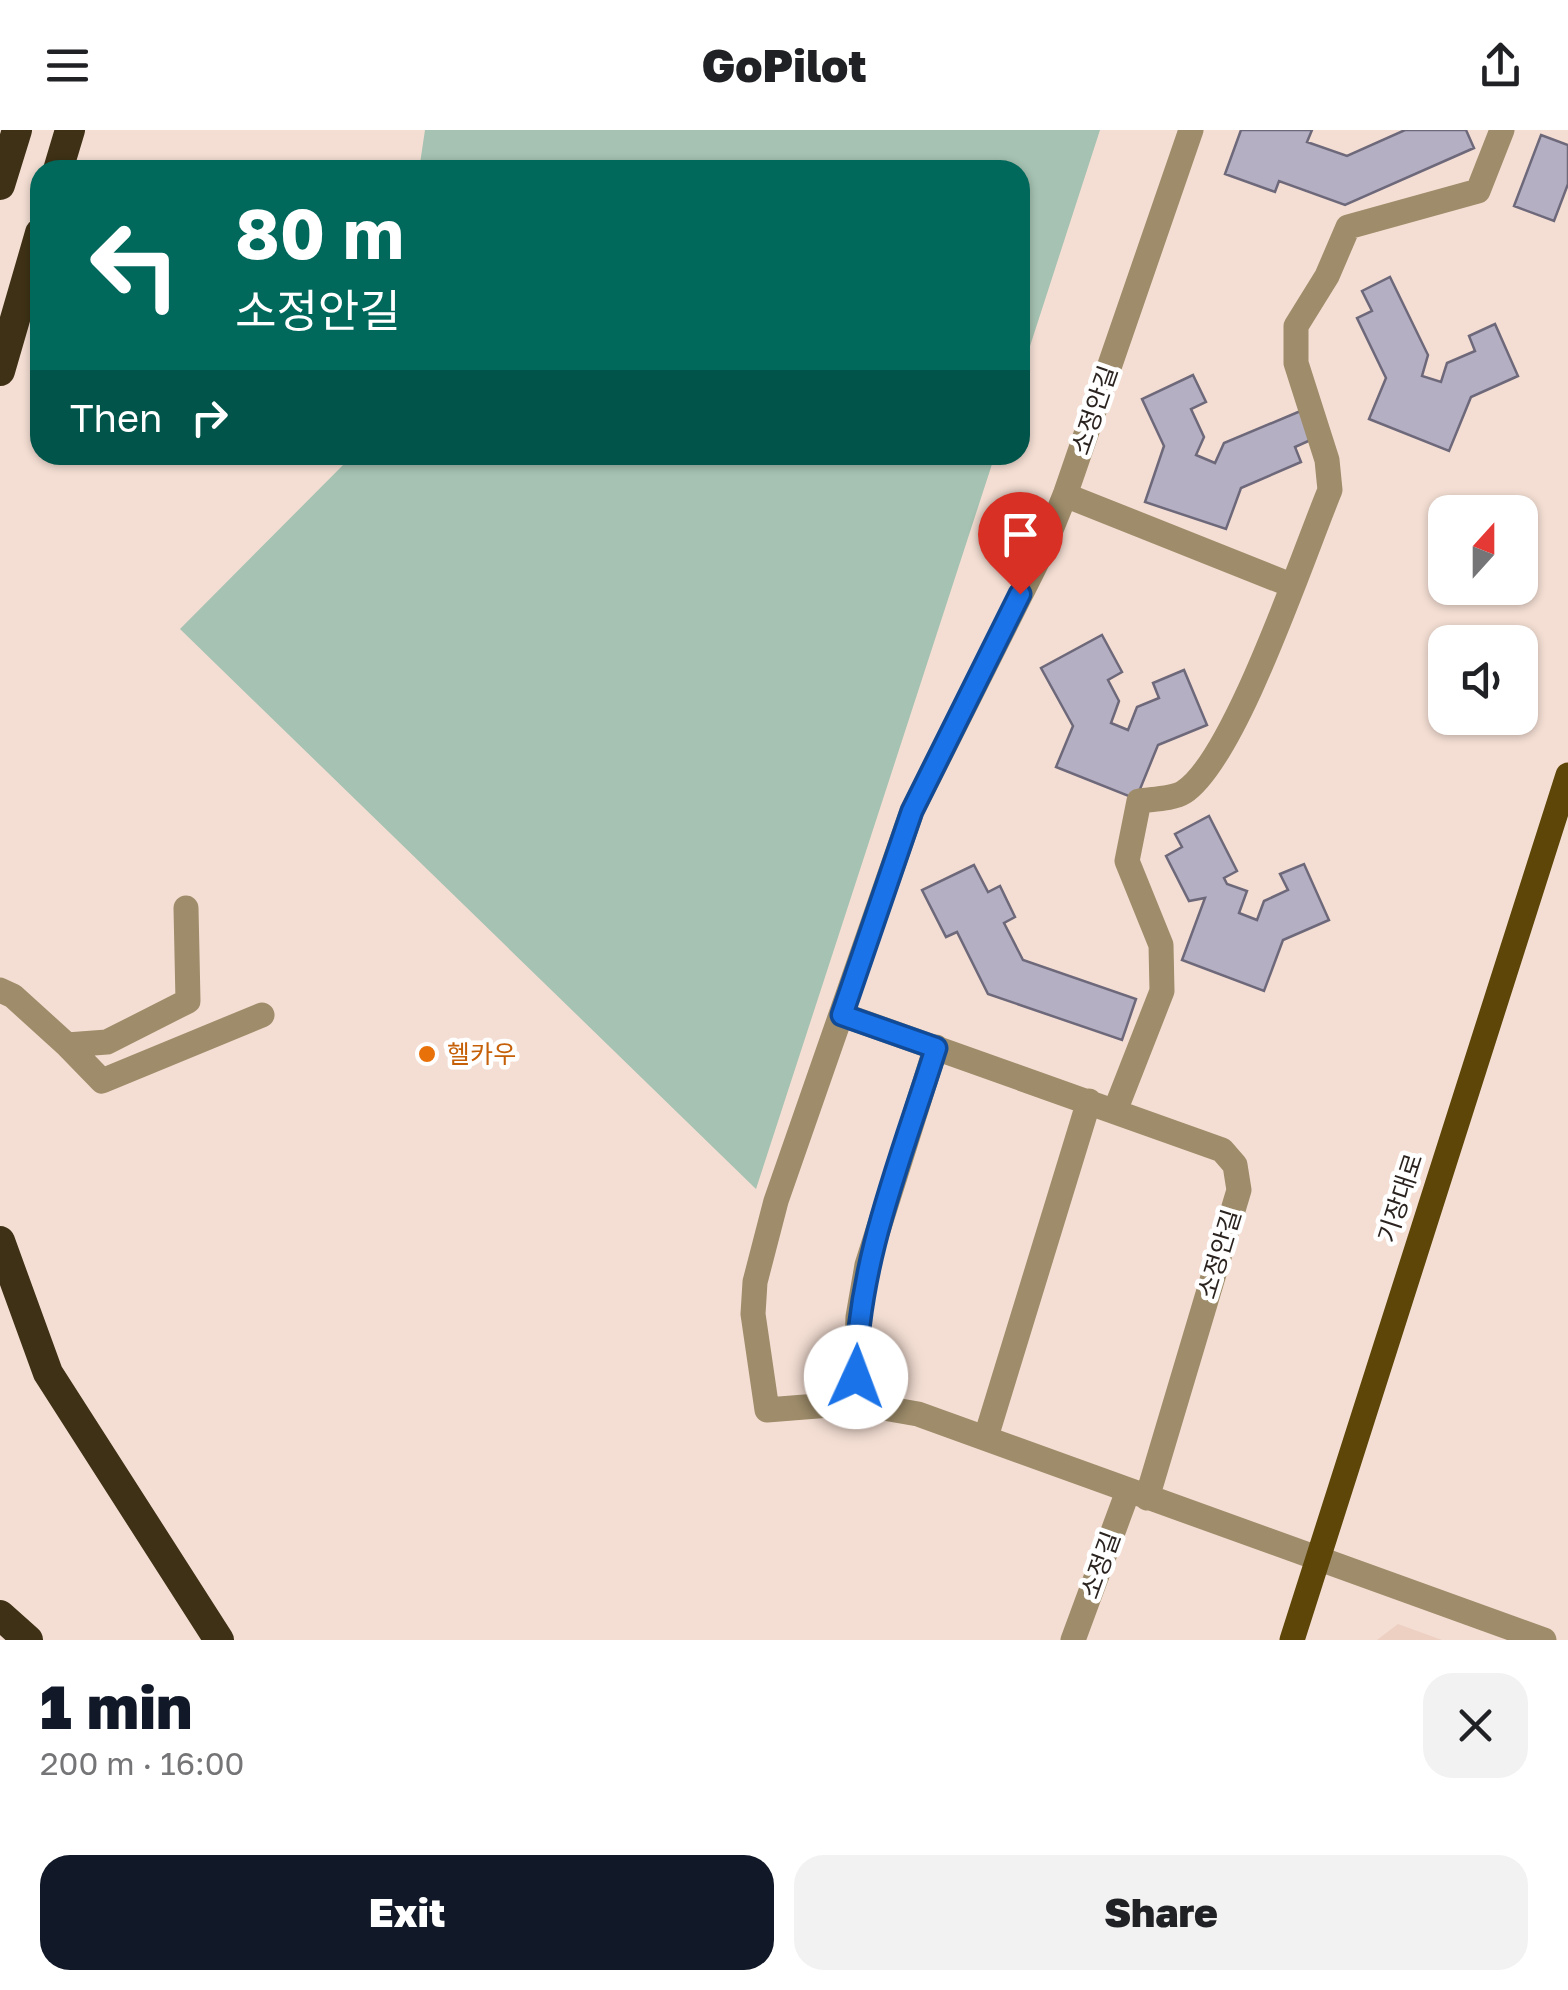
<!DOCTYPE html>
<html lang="en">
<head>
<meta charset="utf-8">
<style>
  body { margin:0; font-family:"Golos Text","Noto Sans KR",sans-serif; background:#f2f2f2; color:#202124; height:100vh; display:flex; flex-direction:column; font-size:38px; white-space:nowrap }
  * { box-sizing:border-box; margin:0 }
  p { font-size:32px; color:#757577 }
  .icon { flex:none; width:55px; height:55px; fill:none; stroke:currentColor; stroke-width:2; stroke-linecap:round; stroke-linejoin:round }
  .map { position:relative; height:1510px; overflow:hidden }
  .side { display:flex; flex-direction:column; background:#fff; flex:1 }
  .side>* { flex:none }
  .banner { position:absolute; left:30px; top:30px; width:1000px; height:305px; border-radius:30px; box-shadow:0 2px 8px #0004; background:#00695c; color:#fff; overflow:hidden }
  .needle { width:65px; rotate:21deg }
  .controls { position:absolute; left:1428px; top:365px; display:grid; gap:20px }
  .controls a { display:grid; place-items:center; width:110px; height:110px; border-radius:20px; background:#fff; box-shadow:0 2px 8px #0004; font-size:50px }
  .pin { position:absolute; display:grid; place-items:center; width:85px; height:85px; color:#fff; margin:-102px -42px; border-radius:50% 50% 50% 0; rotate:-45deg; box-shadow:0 0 10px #0007 }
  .pin .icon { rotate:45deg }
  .me { position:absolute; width:110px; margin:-55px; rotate:2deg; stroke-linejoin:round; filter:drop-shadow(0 0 8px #0008) }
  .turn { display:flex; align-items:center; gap:35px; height:210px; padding:0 40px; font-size:45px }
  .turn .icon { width:130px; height:130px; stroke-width:2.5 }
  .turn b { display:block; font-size:70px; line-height:85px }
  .then { display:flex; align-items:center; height:95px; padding:0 40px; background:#0003; gap:20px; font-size:38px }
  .round { display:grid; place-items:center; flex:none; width:105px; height:105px; border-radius:30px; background:#f2f2f2 }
  .summary { display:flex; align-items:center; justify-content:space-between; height:170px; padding:0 40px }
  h1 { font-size:60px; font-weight:800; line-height:75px; color:#111827 }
  .action { display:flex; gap:20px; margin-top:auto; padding:20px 40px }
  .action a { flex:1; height:115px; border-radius:30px; background:#111827; color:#fff; font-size:40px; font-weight:800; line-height:115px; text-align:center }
  .action a+a { background:#f2f2f2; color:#202124 }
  header { display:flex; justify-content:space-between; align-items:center; height:130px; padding:0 40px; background:#fff; font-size:45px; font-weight:800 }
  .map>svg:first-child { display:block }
</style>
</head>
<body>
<header><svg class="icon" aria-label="menu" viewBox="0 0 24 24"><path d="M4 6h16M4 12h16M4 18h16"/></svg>GoPilot<svg class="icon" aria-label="share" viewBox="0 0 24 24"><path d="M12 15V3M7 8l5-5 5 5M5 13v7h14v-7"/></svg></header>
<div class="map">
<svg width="1568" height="1510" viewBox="0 0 1568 1510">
  <rect width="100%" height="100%" fill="#f4ded3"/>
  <path fill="#edd0c2" d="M1398 1494 1442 1510H1377Z"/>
  <path fill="#a5c2b2" d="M425 0H1100L1020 247V40H419Z
    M353 325H995L756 1059 180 499Z"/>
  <path fill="#b4afc3" stroke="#6d687a" stroke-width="2.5" d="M1241 0H1312L1307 12 1347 26 1405 0H1466L1474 18 1345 75 1279 51 1275 62 1225 44Z
    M1541 5 1568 15V54L1554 91 1514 76Z
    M1390 147 1428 225 1422 246 1441 252 1447 233 1475 221 1469 206 1495 194 1518 246 1471 267 1449 321 1369 289 1386 248 1357 188 1372 181 1362 161Z
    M1193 245 1206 272 1191 279 1204 307 1196 325 1215 333 1224 313 1303 280 1315 308 1295 317 1301 332 1241 358 1226 399 1145 372 1164 316 1142 269Z
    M1102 505 1122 542 1108 550 1119 571 1111 593 1128 600 1137 577 1159 568 1153 553 1184 540 1207 595 1158 615 1136 669 1056 637 1073 596 1041 538Z
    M1209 686 1237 741 1224 748 1227 754 1247 761 1239 783 1257 790 1264 771 1288 760 1280 744 1304 734 1329 790 1283 810 1264 861 1182 830 1205 768 1189 771 1166 726 1182 717 1175 704Z
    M974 735 988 762 1000 756 1015 787 1004 793 1023 830 1136 869 1122 910 988 864 957 802 946 807 922 760Z"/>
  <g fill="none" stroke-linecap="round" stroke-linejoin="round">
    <path stroke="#9e8c6a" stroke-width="25" d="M1191 0 1065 365 1042 422 912 681 776 1071 755 1152 753 1184 767 1280 855 1273 918 1284 1544 1510
      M1065 365 1291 455
      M0 860 13 866 67 915 107 912 188 871 186 778
      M843 885 1222 1020 1235 1035 1239 1060 1147 1368
      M67 915 102 951 262 885
      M1115 981 1162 861 1161 815 1127 731 1139 671C1152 669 1173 669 1184 662 1235 629 1303 425 1330 360L1327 330 1296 233V196L1327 146 1348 97 1478 61 1502 0
      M855 1273 858 1187 867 1135 936 917
      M986 1307 1089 971
      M1073 1510 1128 1361"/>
    <path stroke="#5e4608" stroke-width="25" d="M1292 1510 1568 645"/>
    <path stroke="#3e3115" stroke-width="30" d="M58 40 70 0
      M0 55 17 0
      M0 241 40 103
      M0 1111 48 1243 219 1510
      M0 1485 28 1510"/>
  </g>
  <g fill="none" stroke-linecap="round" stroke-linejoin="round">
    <g stroke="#114b97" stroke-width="25">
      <path id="route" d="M856 1247C857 1133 902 1026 936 918L842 885 912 681 1020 464"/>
    </g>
    <use href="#route" stroke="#1a73e8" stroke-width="18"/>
  </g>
  <circle fill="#e8710a" stroke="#fff" stroke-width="4" cx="427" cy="924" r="10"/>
  <g text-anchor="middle" stroke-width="9" stroke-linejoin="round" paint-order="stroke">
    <g font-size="25" fill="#2b231f" stroke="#fff">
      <text transform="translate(1094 280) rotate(-71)" y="9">소정안길</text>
      <text transform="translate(1400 1068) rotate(-72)" y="9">기장대로</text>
      <text transform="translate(1219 1124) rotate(-73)" y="9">소정안길</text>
      <text transform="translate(1100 1435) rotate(-70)" y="9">소정길</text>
    </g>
    <g font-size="25" fill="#c56008" stroke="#fff" text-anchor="start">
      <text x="447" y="933">헬카우</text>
    </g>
  </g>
</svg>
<div class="controls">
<a><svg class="needle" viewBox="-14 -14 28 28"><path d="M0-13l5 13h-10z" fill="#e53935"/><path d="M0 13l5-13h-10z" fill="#757577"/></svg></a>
<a><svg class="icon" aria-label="sound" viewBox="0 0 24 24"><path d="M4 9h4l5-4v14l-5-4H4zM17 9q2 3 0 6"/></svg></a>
</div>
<div class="pin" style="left:1020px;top:464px;background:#d93025"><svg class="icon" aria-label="arrive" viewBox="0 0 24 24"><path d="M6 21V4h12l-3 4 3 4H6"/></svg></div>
<svg class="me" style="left:856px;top:1247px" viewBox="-20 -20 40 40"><circle r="19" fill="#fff"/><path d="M0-13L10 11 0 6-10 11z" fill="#1a73e8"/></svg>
<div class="banner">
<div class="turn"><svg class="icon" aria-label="left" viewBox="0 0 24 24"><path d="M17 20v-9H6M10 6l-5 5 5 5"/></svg><div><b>80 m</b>소정안길</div></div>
<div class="then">Then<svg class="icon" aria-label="right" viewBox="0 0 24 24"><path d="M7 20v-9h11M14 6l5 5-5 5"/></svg></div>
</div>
</div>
<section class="side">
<div class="summary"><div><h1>1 min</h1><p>200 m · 16:00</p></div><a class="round"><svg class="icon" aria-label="close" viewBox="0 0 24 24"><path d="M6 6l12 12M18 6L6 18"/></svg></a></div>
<div class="action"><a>Exit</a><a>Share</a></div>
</section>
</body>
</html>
